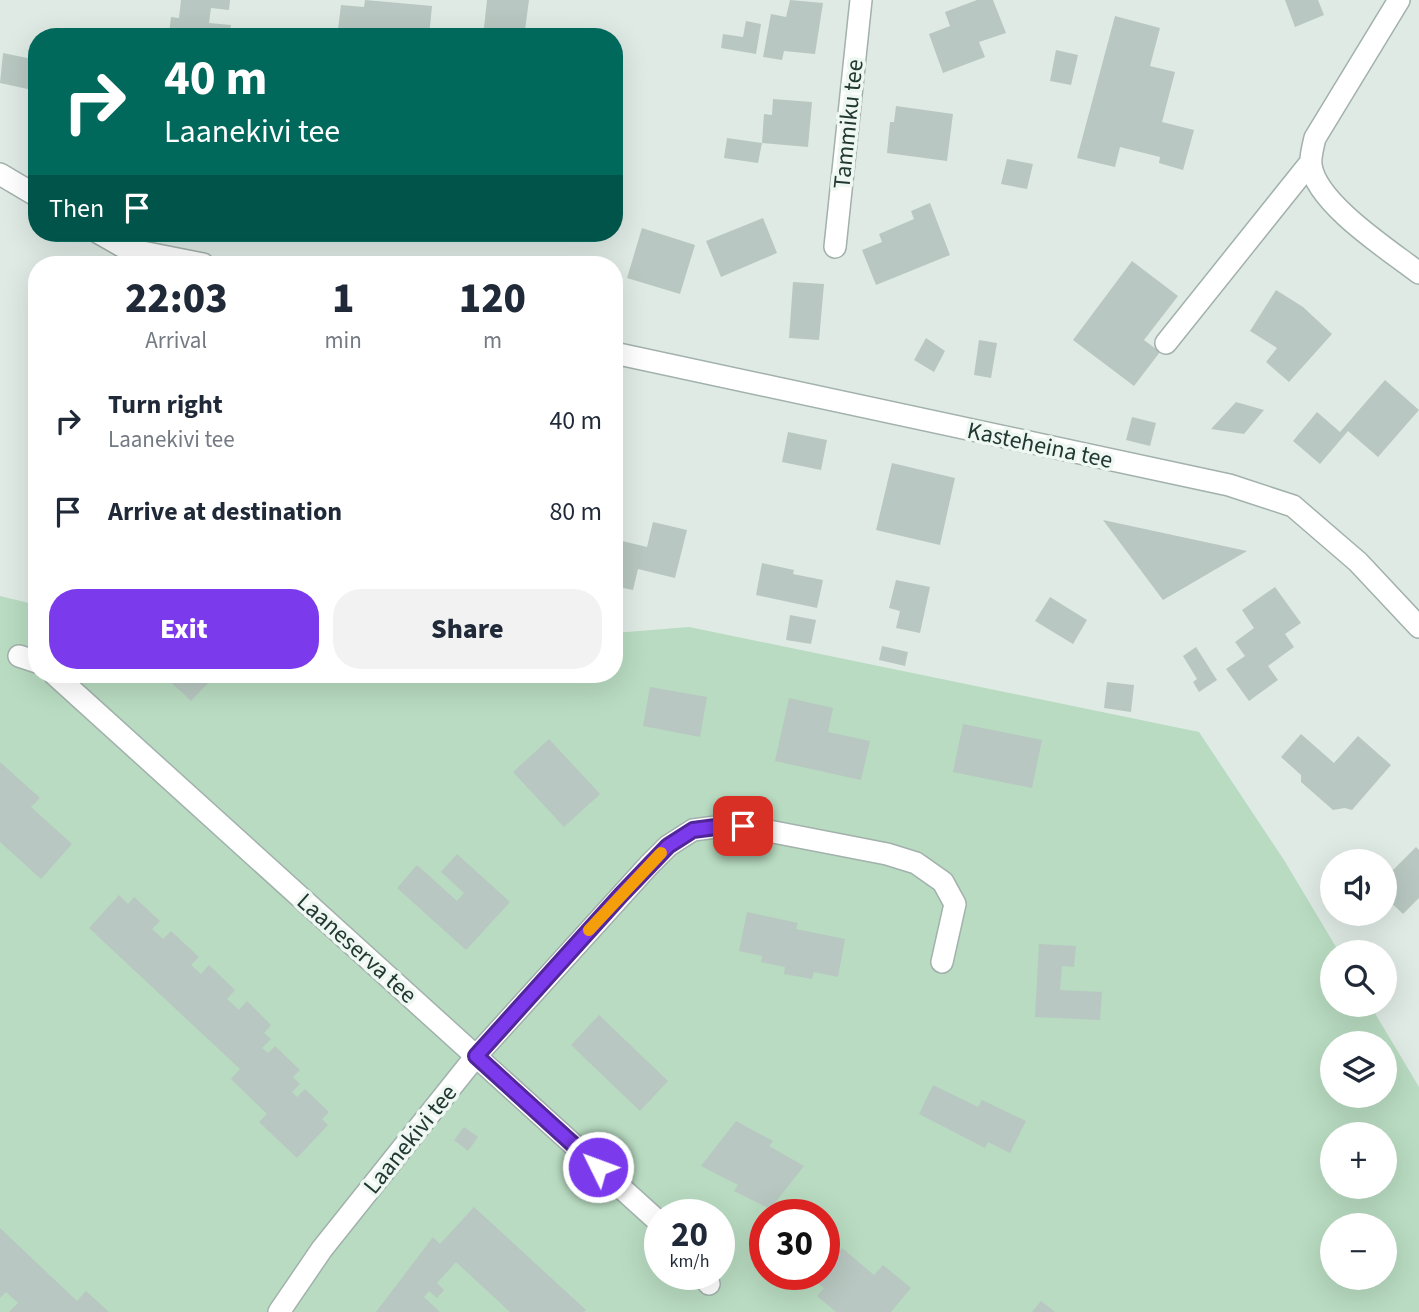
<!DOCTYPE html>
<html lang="en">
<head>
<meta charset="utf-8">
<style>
  body { margin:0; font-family:"Source Sans 3",sans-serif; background:#f2f2f3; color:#1f2937; height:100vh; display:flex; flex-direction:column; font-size:26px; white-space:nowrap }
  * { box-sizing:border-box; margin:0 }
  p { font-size:23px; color:#747a83 }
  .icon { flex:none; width:38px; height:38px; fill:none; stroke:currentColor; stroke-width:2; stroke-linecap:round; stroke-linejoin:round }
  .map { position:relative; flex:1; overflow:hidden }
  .panel { position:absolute; left:28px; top:256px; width:595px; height:427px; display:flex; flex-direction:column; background:#fff; border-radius:28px; box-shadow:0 7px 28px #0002 }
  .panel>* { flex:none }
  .guide { position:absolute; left:28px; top:28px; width:595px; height:214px; border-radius:28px; box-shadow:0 7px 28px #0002; background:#00695c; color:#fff; overflow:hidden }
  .controls { position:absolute; left:1320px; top:849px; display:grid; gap:14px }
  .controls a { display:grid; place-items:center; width:77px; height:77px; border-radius:50%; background:#fff; box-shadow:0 7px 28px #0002; font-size:35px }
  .speed { position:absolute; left:644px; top:1199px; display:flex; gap:14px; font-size:35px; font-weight:700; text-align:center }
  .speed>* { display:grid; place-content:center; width:91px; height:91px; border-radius:50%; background:#fff; box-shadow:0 7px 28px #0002; line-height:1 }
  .speed small { font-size:18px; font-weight:400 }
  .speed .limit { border:10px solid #d22; background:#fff; color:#111 }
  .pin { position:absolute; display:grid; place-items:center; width:60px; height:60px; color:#fff; margin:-30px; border-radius:14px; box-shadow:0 4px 10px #0006 }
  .me { position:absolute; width:77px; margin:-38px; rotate:312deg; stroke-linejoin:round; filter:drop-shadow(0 0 5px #0008) }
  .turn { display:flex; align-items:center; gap:24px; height:147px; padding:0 21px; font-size:32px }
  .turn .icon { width:91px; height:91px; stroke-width:2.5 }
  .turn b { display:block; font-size:49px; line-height:60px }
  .then { display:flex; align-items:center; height:66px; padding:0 21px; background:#0003; gap:14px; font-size:26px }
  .eta { display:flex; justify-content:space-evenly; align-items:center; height:119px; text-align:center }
  .eta b { font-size:42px; font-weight:800; line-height:49px }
  .action { display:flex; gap:14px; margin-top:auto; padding:14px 21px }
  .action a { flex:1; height:80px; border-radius:28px; background:#7c3aed; color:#fff; font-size:28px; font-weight:800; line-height:80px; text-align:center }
  .action a+a { background:#f2f2f3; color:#1f2937 }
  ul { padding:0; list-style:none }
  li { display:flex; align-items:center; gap:21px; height:91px; padding:0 21px }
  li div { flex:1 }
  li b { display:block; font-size:26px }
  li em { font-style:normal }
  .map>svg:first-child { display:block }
</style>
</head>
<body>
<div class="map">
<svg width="1419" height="1312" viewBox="0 0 1419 1312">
  <rect width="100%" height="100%" fill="#dfeae5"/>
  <path fill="#b8dbc1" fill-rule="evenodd" d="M37 591V674H614V633L689 627 1199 732 1284 860 1339 952H1332V1004L1370 1005 1419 1087V1312H0V596L33 604ZM1332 1043H1384V1096H1332ZM1332 1134H1384V1186H1332ZM660 1214H719V1274H660ZM765 1214H824V1274H765ZM1332 1225H1384V1278H1332Z"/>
  <path fill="#b8c7c1" d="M181 0H230L229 10 211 8 209 23 231 25 229 37 169 34 171 17 179 18Z
    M365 0 432 6 429 37H337L341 5 364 7Z
    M487 0H529L524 37H483Z
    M790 0 823 3 815 54 784 51 782 60 763 57 771 14 786 17Z
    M977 0H993L1006 33 979 42 985 57 943 73 929 34 950 26 945 12Z
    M1285 0H1318L1324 15 1295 27Z
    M1115 16 1160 28 1150 66 1175 72 1162 122 1194 130 1183 170 1159 163 1160 157 1120 147 1115 167 1077 158Z
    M746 21 761 24 756 54 721 48 723 34 743 37Z
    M1056 50 1078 55 1071 85 1050 81Z
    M3 53 37 60V91L0 83Z
    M773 99 812 102 808 147 762 143 764 114 772 115Z
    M896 106 953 114 947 161 887 153 890 122H894Z
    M727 138 762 143 758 163 724 158Z
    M1007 159 1033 164 1027 189 1001 184Z
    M930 203 950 255 876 285 862 250 882 242 879 234 914 219 911 211Z
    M763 218 777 253 721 277 706 241Z
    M642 228 695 245 680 294 627 278Z
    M1132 261 1178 296 1144 340 1160 352 1134 386 1073 340Z
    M793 282 824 284 819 340 789 338Z
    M1276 290 1303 307 1332 334 1289 382 1266 362 1277 348 1250 331Z
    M926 338 945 351 934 372 914 360Z
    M979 340 997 343 991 378 974 375Z
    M1385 380 1419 410 1378 457 1348 431 1320 464 1293 441 1317 412 1340 432Z
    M1236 402 1264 410 1244 434 1211 429Z
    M1132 417 1156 423 1150 446 1126 440Z
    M788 432 827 440 821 470 782 462Z
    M892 463 955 478 940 545 876 530Z
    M1103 520 1247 551 1163 600Z
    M653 522 687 530 675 578 638 569 633 590 614 586V539L647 547Z
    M762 563 794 570 793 574 823 580 817 608 756 595Z
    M896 580 930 587 920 633 896 628 900 611 889 608Z
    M1275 587 1301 623 1285 634 1294 647 1268 666 1278 680 1249 701 1226 669 1245 656 1235 642 1254 628 1242 610Z
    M1050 597 1087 620 1073 644 1035 621Z
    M790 615 816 620 811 644 786 640Z
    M882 646 908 652 905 666 879 660Z
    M1196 647 1217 680 1199 692 1193 682 1197 679 1183 656Z
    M162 674H217L191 701Z
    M1107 682 1134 685 1131 712 1104 708Z
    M650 687 707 697 700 737 643 726Z
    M789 698 833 708 828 732 870 741 861 780 775 761Z
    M963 724 1042 740 1032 788 953 772Z
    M1301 734 1334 763 1358 736 1391 765 1352 810 1345 808 1333 810 1301 782V775L1281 757Z
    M549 739 600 794 564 827 513 772Z
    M0 762 40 798 31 807 72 844 41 879 0 842Z
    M1416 847 1419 850V898L1403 914 1384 896V879Z
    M457 854 510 902 466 950 397 888 417 865 457 901 464 893 441 872Z
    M119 895 128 904 134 897 160 921 152 929 163 939 171 931 199 957 191 965 201 974 209 965 235 990 227 999 239 1010 247 1001 271 1025 264 1033 271 1039 262 1048 268 1053 275 1046 300 1070 293 1077 300 1084 292 1092 297 1097 305 1089 329 1112 322 1119 328 1125 297 1158 259 1122 267 1114 231 1079 240 1069 89 928Z
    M747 912 798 923 796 929 845 939 838 977 814 972 812 979 784 974 785 967 761 962 762 956 739 951Z
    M1039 944 1076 946 1074 967 1062 966 1060 990 1102 992 1100 1020 1035 1017Z
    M599 1015 668 1081 640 1111 571 1045Z
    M933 1085 978 1107 982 1100 1026 1121 1010 1153 988 1142 985 1148 919 1114Z
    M736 1121 773 1141 769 1146 804 1166 770 1209 734 1191 738 1185 701 1166Z
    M464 1127 478 1137 468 1151 454 1140Z
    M474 1207 586 1310 584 1312H510L456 1262 437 1283 444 1290 437 1298 429 1291 424 1297 440 1312H376L433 1237 440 1244Z
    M0 1228 77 1301 86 1291 109 1312H9L18 1303 6 1292 0 1298Z
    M842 1248 874 1275 883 1265 911 1288 891 1312H836L817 1296 824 1288 815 1281 821 1274H824V1270Z
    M1041 1301 1055 1312H1032Z"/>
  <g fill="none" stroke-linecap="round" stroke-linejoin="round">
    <g stroke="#a2b1ac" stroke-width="24">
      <path id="minor" d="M1399 0 1315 138C1313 146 1310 157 1311 165 1316 203 1389 250 1419 273
        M0 174 37 196
        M99 233 127 249 203 264
        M835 247 861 0
        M1166 343 1310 163
        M614 353 1229 485 1293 506 1358 562 1419 627
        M19 656 37 662
        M54 674 660 1223
        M702 1274 709 1284
        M279 1312 322 1249 476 1056 649 865 668 846 693 830 716 827 743 826 887 854 916 863 943 882 955 904 942 962"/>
    </g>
    <use href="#minor" stroke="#fff" stroke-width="21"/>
  </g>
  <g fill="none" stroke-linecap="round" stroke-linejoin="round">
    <g stroke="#51269a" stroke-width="18">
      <path id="route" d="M598 1167 476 1056 621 895 668 846 693 830 716 827 743 826"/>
    </g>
    <use href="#route" stroke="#7c3aed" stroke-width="12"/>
    <path stroke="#f59e0b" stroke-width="12" d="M589 930 661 853"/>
  </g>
  <g text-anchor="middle" stroke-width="7" stroke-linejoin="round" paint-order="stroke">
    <g font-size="24" fill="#213932" stroke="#eff7f3">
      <text transform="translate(848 124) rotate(-84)" y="8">Tammiku tee</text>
      <text transform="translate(1040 445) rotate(12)" y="8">Kasteheina tee</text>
      <text transform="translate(357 948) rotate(42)" y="8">Laaneserva tee</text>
      <text transform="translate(410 1139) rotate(-51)" y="8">Laanekivi tee</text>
    </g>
  </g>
</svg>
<div class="controls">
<a><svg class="icon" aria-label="sound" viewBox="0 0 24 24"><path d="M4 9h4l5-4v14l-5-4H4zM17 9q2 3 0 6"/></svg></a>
<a><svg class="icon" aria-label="search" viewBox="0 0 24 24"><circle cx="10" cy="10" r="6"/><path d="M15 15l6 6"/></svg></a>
<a><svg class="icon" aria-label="layers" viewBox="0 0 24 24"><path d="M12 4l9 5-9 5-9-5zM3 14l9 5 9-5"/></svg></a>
<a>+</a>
<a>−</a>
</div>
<div class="speed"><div>20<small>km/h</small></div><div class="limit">30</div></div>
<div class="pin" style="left:743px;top:826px;background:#d93025"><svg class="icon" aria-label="arrive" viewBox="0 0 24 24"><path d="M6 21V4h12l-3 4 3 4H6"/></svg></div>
<svg class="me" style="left:598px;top:1167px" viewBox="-20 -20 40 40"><circle r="17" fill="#7c3aed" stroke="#fff" stroke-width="3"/><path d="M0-11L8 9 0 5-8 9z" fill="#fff"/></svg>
<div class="guide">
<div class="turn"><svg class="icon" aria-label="right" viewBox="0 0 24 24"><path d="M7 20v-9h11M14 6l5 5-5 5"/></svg><div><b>40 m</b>Laanekivi tee</div></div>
<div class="then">Then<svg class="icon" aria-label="arrive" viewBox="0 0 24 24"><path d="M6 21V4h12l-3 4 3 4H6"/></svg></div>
</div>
<section class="panel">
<div class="eta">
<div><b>22:03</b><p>Arrival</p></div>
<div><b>1</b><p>min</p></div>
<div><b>120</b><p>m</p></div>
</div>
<ul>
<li><svg class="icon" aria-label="right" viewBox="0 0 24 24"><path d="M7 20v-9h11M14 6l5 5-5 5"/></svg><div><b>Turn right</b><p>Laanekivi tee</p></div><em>40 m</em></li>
<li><svg class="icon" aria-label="arrive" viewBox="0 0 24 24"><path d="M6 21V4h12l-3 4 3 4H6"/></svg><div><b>Arrive at destination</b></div><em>80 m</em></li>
</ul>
<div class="action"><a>Exit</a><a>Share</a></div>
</section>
</div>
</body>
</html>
